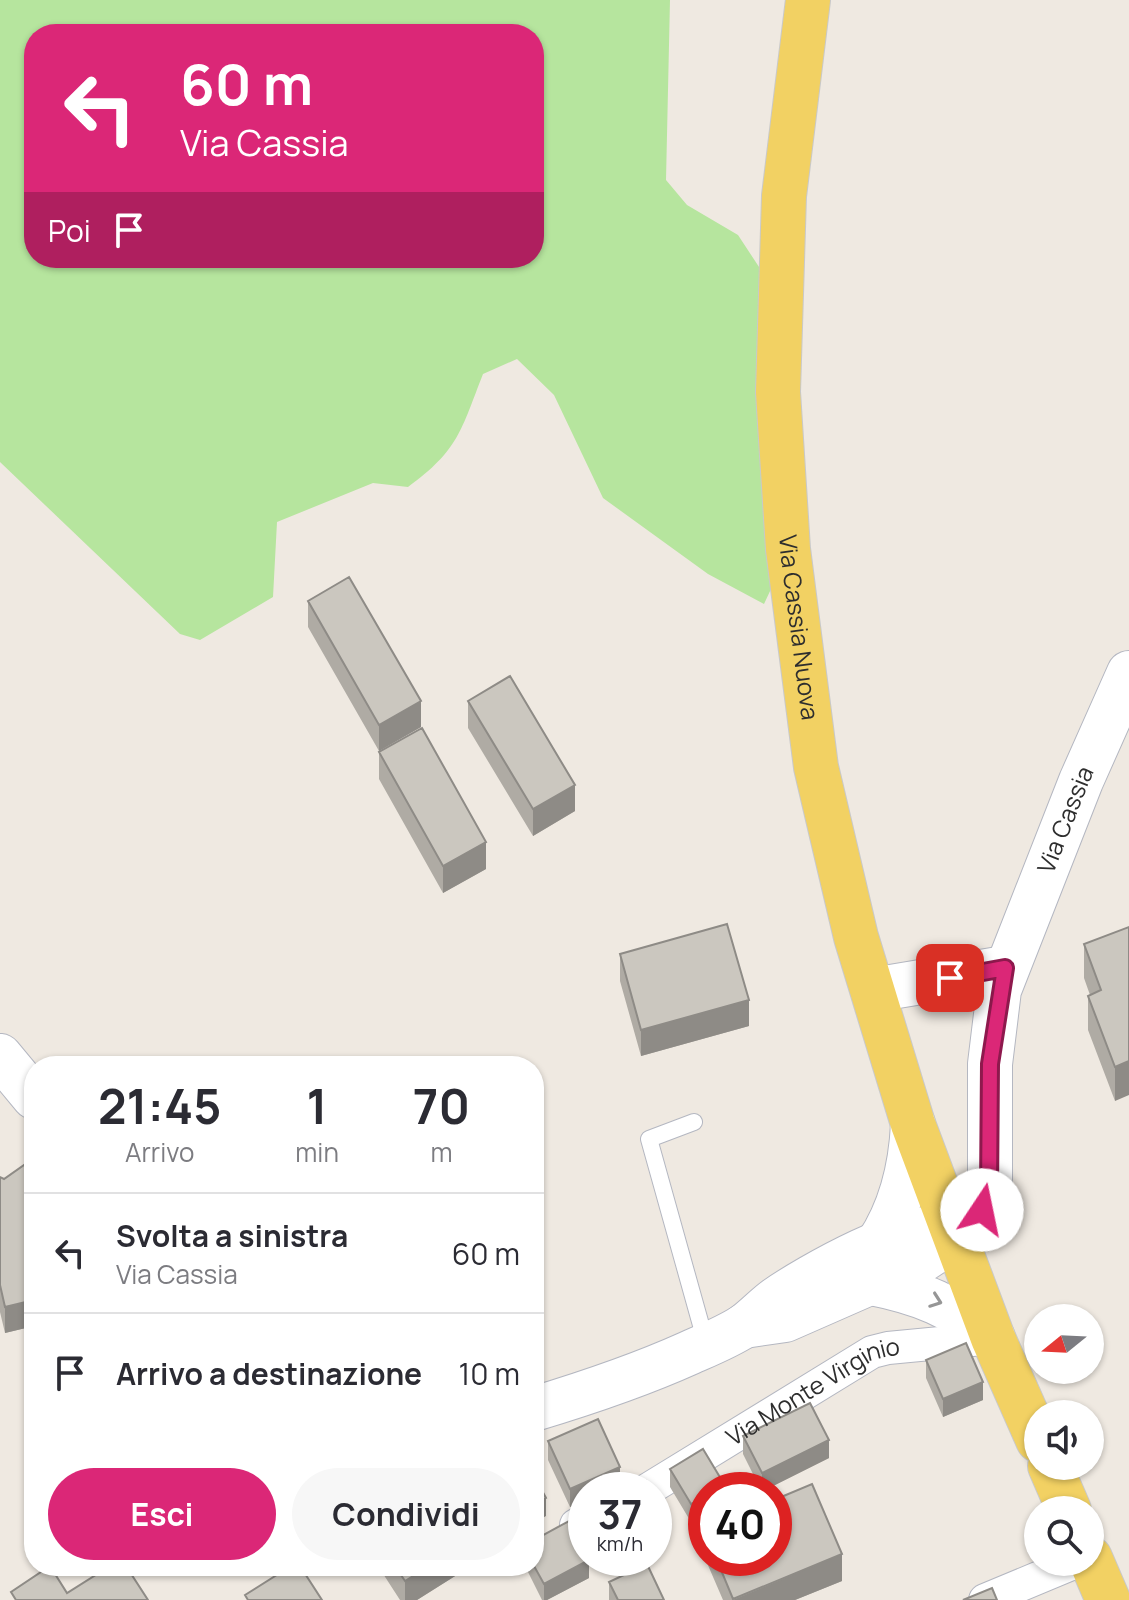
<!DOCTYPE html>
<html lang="it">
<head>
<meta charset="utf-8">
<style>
  body { margin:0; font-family:Manrope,sans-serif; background:#f7f7f7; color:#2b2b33; height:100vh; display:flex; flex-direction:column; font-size:30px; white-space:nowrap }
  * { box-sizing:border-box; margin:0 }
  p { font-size:26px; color:#7c7c81 }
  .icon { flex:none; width:44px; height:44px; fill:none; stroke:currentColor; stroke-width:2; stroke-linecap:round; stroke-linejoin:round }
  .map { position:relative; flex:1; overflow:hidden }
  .details { position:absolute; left:24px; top:1056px; width:520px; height:520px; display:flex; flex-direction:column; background:#fff; border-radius:32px; box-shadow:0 2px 6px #0004 }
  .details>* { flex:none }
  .hud { position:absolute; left:24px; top:24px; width:520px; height:244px; border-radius:32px; box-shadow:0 2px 6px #0004; background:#db2777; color:#fff; overflow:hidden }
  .needle { width:52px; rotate:252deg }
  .buttons { position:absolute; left:1024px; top:1304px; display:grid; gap:16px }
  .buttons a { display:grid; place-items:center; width:80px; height:80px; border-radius:50%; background:#fff; box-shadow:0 2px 6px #0004; font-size:40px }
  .speed { position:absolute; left:568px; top:1472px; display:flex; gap:16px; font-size:40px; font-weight:700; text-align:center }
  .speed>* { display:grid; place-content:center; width:104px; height:104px; border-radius:50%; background:#fff; box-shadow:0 2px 6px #0004; line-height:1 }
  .speed small { font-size:20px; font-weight:400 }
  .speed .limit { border:12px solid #d22; background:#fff; color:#111 }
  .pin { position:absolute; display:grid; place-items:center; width:68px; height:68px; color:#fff; margin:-34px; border-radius:16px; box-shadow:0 4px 12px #0006 }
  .me { position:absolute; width:88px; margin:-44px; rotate:11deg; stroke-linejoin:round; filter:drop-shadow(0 0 6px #0008) }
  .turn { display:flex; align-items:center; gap:28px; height:168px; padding:0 24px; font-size:36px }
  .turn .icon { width:104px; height:104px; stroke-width:2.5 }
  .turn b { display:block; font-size:56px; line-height:68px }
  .then { display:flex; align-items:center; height:76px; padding:0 24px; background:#0003; gap:16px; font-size:30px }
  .eta { display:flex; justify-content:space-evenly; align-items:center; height:136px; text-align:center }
  .eta b { font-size:48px; font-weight:700; line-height:56px }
  .button { display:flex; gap:16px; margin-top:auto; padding:16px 24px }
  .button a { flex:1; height:92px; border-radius:48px; background:#db2777; color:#fff; font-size:32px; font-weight:700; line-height:92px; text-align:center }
  .button a+a { background:#f7f7f7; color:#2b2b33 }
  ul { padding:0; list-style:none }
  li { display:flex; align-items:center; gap:24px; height:120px; padding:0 24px; border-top:2px solid #e1e1e2 }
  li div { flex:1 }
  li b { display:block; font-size:30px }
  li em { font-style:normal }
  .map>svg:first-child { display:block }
</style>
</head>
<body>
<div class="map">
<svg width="1129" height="1600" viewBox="0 0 1129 1600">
  <rect width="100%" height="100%" fill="#efe9e1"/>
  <path fill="#b6e59e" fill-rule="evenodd" d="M0 0H670L666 180 687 205 738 235 761 270 762 450 771 589 764 604 708 574 603 498 554 395 517 359 483 374C461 430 459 450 408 487L373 483 277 522 273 597 200 640 180 634 0 462ZM34 34H534V258H34Z"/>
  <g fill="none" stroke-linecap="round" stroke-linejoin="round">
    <g stroke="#b4b7c1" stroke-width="18">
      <path id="lane" d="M694 1122 649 1139 706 1343"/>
    </g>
    <g stroke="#b4b7c1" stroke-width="34">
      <g id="street">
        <path id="s1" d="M647 1490 872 1352 888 1348 993 1338"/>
        <path d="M576 1525 586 1520"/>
        <path d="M985 1600 1076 1562"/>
      </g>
    </g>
    <g stroke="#b4b7c1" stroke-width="46">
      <g id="secondary">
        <path d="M873 990 1005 968"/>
        <path d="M0 1056 34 1097"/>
        <path d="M877 1245C901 1209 911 1167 913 1124"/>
        <path d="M871 1283C922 1293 952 1306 993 1338"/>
        <path id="s2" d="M744 1326 785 1320 924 1259 950 1242 985 1205 990 1178V1064L999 990 1081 781 1129 673"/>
        <path d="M534 1409C587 1393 638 1376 689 1353 707 1345 727 1337 744 1326 755 1318 765 1307 776 1299 806 1278 915 1215 948 1231"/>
      </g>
    </g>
    <g stroke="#c9c9c9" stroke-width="46">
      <g id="primary">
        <path id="s3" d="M808 0 784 196 778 392 788 549 816 767 856 937 913 1124 993 1338 1038 1440"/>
        <path d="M1050 1466 1069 1510"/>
        <path d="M1090 1558 1108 1600"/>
      </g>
    </g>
    <use href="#lane" stroke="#fff" stroke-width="16"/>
    <use href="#street" stroke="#fff" stroke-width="32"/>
    <use href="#secondary" stroke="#fff" stroke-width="44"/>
    <use href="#primary" stroke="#f2d163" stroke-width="44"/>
  </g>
  <path fill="#afaba4" d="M308 601 421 727 379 751 308 627Z
    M468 701 575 811 533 836 468 728Z
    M379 752 486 869 443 893 379 779Z
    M1129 927 1115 1101 1088 1030V996L1090 995 1084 978V944Z
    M620 954 749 1026 641 1056 620 981Z
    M34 1158V1326L5 1333 0 1312V1177L4 1179Z
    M926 1360 983 1400 943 1417 926 1378Z
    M743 1436 829 1458 765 1490H761L743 1454Z
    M548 1441 620 1485 608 1490H586V1500L570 1507 548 1460Z
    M670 1469 724 1490 691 1522 670 1487Z
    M706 1528V1558H774L842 1581 795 1600H723L704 1556V1529Z
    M378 1566H471L417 1600H400Z
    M525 1566H534L589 1578 547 1600H542Z
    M609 1582 664 1600H609Z"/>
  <path fill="#8e8b86" d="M421 701V727L379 751V725Z
    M575 785V811L533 836V809Z
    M486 842V869L443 893V866Z
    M749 1000V1026L641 1056V1030Z
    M1129 1061V1095L1115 1101V1067Z
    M34 1227V1253L30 1230Z
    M34 1300V1326L5 1333V1307Z
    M983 1382V1400L943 1417V1399Z
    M829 1440V1458L765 1490H762V1473Z
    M620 1467V1485L608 1490H586V1500L570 1507V1489Z
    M724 1484V1490H714Z
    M706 1495V1513L691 1522V1504Z
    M546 1498V1516L534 1523V1505Z
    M668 1519V1537L654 1546V1527Z
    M842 1554V1581L795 1600H733Z
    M621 1558H633L621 1565Z
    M589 1560V1578L547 1600H544V1584Z
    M429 1566H471L417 1600H405V1581Z"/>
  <path fill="#cbc7bf" stroke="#8e8b86" stroke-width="2" d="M349 577 421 701 379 725 308 601Z
    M510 676 575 785 533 809 468 701Z
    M422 728 486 842 443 866 379 752Z
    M727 924 749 1000 641 1030 620 954Z
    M1129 927V1061L1115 1067 1088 996 1101 990 1084 944Z
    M34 1158V1227L30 1230 34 1246V1300L5 1307 0 1285V1177L4 1179Z
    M966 1343 983 1382 943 1399 926 1360Z
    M810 1403 829 1440 762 1473 743 1436Z
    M598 1419 620 1467 570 1489 548 1441Z
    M703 1449 724 1484 714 1490H706V1495L691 1504 670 1469Z
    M534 1476 546 1498 534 1505Z
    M646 1481 651 1490H631Z
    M812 1484 842 1554 733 1599 716 1558H774V1500Z
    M654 1494 668 1519 654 1527Z
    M569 1521 586 1553V1558H588L589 1560 544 1584 534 1566V1540Z
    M647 1564 664 1600H618L609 1582Z
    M50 1566 67 1593 110 1566H126L148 1600H16L11 1592Z
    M291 1566H300L322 1600H248L245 1595Z
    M395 1566H429L405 1581Z
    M992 1588 997 1600H963Z"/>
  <defs><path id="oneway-chevron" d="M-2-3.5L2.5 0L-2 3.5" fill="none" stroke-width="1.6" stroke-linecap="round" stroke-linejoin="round" transform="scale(2)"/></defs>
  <use stroke="#969696" href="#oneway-chevron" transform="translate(936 1301) rotate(20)"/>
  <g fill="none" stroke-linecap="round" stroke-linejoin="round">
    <g stroke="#8e194d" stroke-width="20">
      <path id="route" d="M950 978 1005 968 990 1064 989 1192 982 1210"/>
    </g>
    <use href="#route" stroke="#db2777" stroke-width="14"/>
  </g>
  <g text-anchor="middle" stroke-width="6" stroke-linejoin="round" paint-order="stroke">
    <g font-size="24" fill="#2e2e2e" stroke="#fff">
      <text dy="8" stroke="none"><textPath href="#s3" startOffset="630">Via Cassia Nuova</textPath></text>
      <text dy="8" stroke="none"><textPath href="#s2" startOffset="674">Via Cassia</textPath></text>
      <text dy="8" stroke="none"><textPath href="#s1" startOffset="194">Via Monte Virginio</textPath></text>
    </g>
  </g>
</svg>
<div class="buttons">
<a><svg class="needle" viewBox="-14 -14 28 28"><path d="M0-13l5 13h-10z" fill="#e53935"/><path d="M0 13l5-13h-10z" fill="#7c7c81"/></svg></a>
<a><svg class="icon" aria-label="sound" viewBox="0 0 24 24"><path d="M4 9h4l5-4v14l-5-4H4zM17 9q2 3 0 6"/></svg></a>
<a><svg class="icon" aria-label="search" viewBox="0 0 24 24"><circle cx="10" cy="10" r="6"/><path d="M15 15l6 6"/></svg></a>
</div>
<div class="speed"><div>37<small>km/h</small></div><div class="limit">40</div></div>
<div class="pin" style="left:950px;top:978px;background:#d93025"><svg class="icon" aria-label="arrive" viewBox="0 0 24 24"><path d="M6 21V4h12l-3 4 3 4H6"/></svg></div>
<svg class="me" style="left:982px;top:1210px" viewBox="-20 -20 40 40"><circle r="19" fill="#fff"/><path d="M0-13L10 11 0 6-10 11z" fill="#db2777"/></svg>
<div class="hud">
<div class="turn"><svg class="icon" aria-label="left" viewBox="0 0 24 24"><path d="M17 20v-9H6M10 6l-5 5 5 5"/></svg><div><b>60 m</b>Via Cassia</div></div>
<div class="then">Poi<svg class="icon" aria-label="arrive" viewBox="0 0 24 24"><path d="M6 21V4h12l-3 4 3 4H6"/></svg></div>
</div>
<section class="details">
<div class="eta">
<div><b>21:45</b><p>Arrivo</p></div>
<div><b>1</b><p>min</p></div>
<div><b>70</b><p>m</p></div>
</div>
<ul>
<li><svg class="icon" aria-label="left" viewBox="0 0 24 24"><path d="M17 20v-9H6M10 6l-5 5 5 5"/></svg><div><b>Svolta a sinistra</b><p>Via Cassia</p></div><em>60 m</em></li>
<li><svg class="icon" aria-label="arrive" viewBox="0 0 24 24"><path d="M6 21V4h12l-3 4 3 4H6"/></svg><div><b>Arrivo a destinazione</b></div><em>10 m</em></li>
</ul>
<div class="button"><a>Esci</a><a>Condividi</a></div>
</section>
</div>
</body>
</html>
